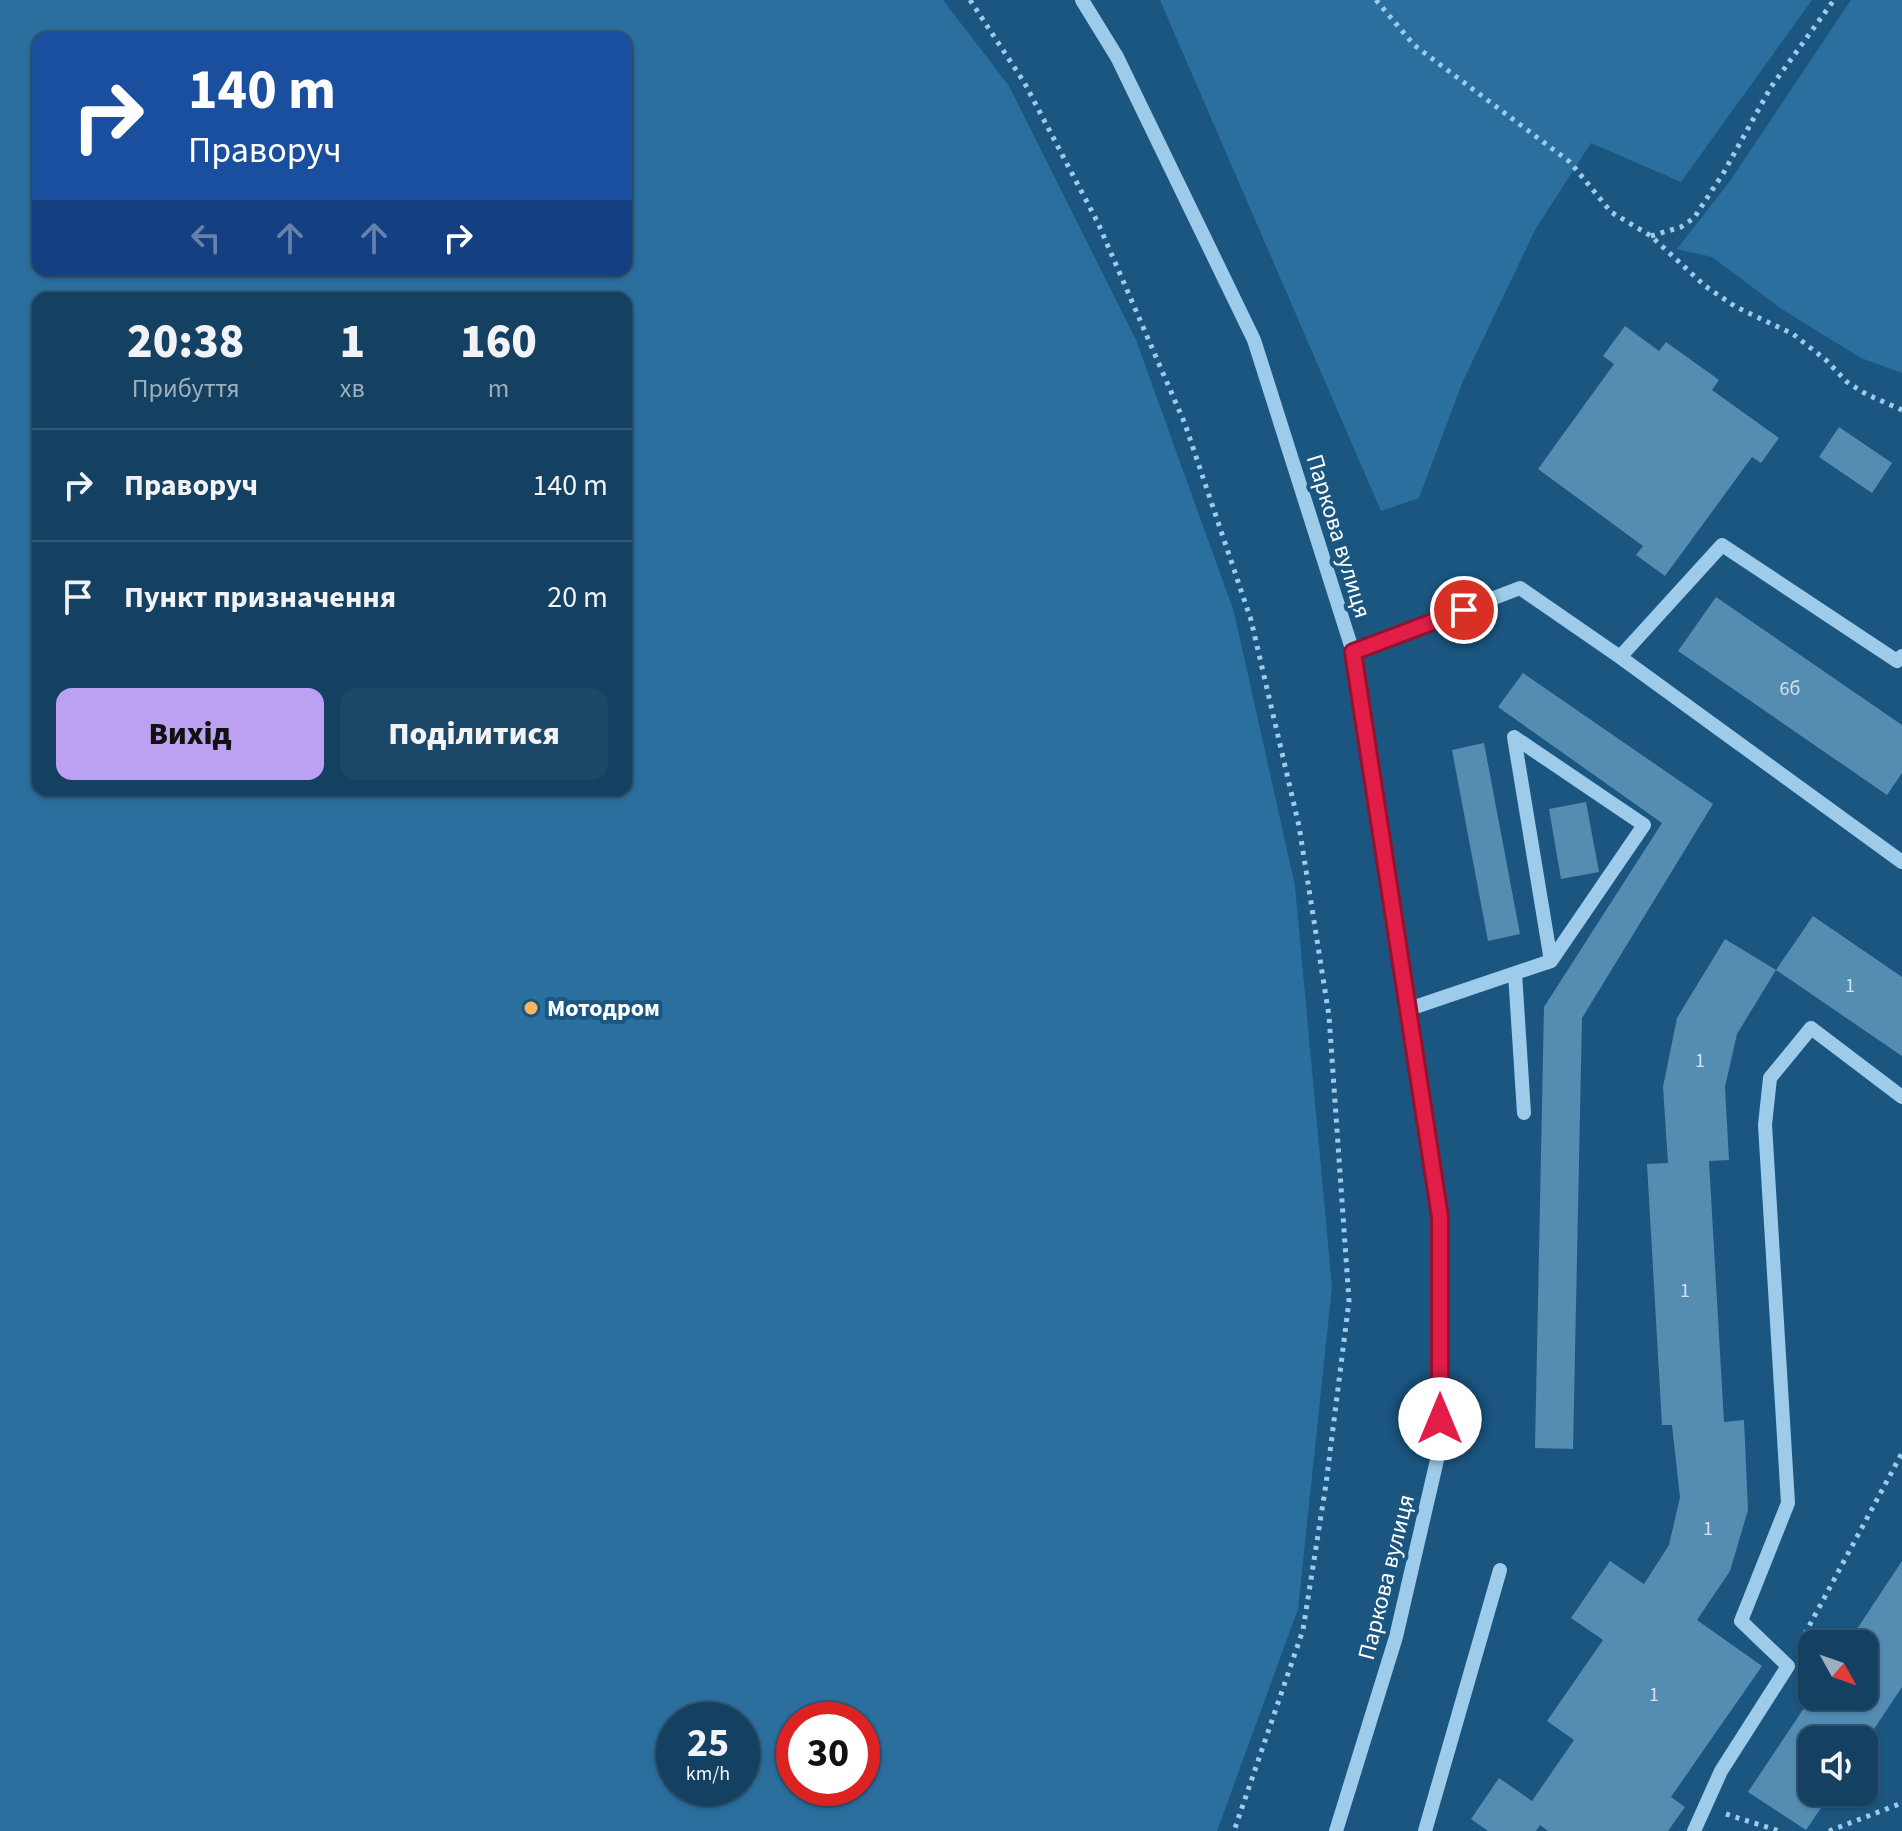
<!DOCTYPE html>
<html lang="uk">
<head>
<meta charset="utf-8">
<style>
  body { margin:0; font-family:"Source Sans 3",sans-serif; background:#1d4767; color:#f1f3f6; height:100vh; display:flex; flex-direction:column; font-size:30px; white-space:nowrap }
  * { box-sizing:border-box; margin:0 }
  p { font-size:26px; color:#9dafbd }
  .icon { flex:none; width:44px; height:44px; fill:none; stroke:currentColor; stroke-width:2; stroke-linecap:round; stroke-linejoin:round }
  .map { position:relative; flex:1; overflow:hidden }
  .panel { position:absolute; left:32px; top:292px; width:600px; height:504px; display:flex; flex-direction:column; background:#144061; border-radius:16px; box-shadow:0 2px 6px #0004,0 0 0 2px #335976 }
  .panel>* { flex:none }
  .hud { position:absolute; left:32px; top:32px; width:600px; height:244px; border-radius:16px; box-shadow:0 2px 6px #0004,0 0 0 2px #335976; background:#1a4fa0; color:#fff; overflow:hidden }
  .needle { width:52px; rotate:130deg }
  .fabs { position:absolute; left:1798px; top:1630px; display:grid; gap:16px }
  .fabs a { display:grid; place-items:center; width:80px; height:80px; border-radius:16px; background:#144061; box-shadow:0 2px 6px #0004,0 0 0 2px #335976; font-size:40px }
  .speed { position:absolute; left:656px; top:1702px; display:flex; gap:16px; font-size:40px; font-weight:700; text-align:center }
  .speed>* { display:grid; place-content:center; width:104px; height:104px; border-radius:50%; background:#144061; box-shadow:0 2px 6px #0004,0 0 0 2px #335976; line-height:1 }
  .speed small { font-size:20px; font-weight:400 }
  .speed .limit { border:12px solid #d22; background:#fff; color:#111 }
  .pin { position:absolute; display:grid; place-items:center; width:68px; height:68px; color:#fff; margin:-34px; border:4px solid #fff; border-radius:50%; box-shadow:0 2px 8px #0007 }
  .me { position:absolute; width:88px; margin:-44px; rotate:0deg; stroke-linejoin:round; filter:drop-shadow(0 0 6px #0008) }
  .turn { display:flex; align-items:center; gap:28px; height:168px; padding:0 24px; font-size:36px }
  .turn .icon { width:104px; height:104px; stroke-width:2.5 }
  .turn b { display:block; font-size:56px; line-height:68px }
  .lanes { display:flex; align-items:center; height:76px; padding:0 24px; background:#0003; justify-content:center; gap:40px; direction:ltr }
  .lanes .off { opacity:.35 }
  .eta { display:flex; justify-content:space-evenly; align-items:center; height:136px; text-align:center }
  .eta b { font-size:48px; font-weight:800; line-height:56px }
  .primary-button { display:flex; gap:16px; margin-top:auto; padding:16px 24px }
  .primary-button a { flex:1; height:92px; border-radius:16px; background:#bca0f2; color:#111; font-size:32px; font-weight:800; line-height:92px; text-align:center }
  .primary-button a+a { background:#1d4767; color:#f1f3f6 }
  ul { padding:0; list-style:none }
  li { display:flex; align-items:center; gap:24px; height:112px; padding:0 24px; border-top:2px solid #335976 }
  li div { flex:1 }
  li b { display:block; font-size:30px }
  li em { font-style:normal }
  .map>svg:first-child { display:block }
</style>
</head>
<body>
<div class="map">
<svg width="1902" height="1831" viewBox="0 0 1902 1831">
  <rect width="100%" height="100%" fill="#1b5681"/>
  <path fill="#2a6f9e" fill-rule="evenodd" d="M0 0H943L1009 86 1136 340 1234 612 1295 886 1332 1287 1298 1609 1217 1831H0ZM38 38H626V270H38ZM38 298H626V790H38ZM674 1720H742V1788H674ZM794 1720H862V1788H794Z
    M1160 0H1812L1681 182 1591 143 1536 228 1463 381 1419 498 1381 511Z
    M1851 0H1902V373L1861 358 1783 310 1712 257 1677 249 1730 181Z"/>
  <path fill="#548cb2" d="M1625 326 1659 351 1666 342 1719 380 1712 390 1779 438 1761 463 1752 457 1665 576 1636 555 1643 546 1538 469 1614 364 1603 356Z
    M1839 427 1892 463 1872 493 1819 457Z
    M1716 597 1902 725V773L1887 795 1678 651Z
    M1523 673 1713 804 1582 1018 1573 1449 1535 1448 1544 1007 1662 823 1498 707Z
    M1484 743 1520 934 1488 941 1452 750Z
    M1586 802 1599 872 1561 879 1549 809Z
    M1813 916 1902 977V1056L1776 970Z
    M1725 939 1776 970 1737 1034 1725 1087 1729 1160 1709 1161 1724 1422 1744 1420 1748 1510 1730 1571 1697 1620 1762 1666 1671 1797 1685 1807 1668 1831H1548L1540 1825 1536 1831H1488L1471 1819 1499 1778 1532 1801 1574 1740 1547 1721 1603 1640 1571 1618 1610 1561 1644 1584 1669 1545 1680 1497 1672 1425H1662L1647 1164 1668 1163 1663 1087 1677 1018Z
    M1902 1561V1687L1864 1744V1740H1812V1792H1832L1806 1830 1748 1792 1812 1696H1864V1644H1847Z"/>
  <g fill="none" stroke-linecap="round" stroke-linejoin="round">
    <path stroke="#9ecbea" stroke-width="5" stroke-dasharray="4 6" stroke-linecap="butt" d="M970 0 1024 82 1098 223 1185 424 1251 620 1299 826 1329 1016 1349 1301 1326 1484 1303 1630 1234 1831
      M1376 0 1414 45 1570 162 1611 212 1651 236 1705 286 1736 307 1793 334 1827 361 1847 382 1866 394 1902 410
      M1651 236 1681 227 1694 218 1724 172 1771 87 1834 0
      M1800 1643 1902 1453
      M1726 1814 1779 1831
      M1829 1831 1902 1803"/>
    <path stroke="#9ecbea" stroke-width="14" d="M1082 0 1117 57 1254 340 1353 652 1440 1217V1447L1396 1637 1336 1831
      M1353 652 1520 588 1620 657 1902 862
      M1620 657 1722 545 1897 661 1902 656
      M1515 973 1524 1113
      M1409 1009 1551 961 1644 825 1514 737 1551 961
      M1425 1831 1500 1570
      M1694 1831 1721 1771 1788 1666 1741 1621 1788 1503 1765 1125 1770 1078 1811 1028 1902 1097"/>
  </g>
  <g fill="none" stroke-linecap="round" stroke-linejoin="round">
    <g stroke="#92132f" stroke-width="20">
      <path id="route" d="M1440 1419V1217L1353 652 1464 610"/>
    </g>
    <use href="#route" stroke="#e11d48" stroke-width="14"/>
  </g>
  <circle fill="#fcb65b" stroke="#1b5681" stroke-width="3" cx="531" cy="1008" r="8"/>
  <g text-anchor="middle" stroke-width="8" stroke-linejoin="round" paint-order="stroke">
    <g font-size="20" fill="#d4e2ec">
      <text x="1790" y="695">6б</text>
      <text x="1850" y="992">1</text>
      <text x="1700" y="1067">1</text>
      <text x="1685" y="1297">1</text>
      <text x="1708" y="1535">1</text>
      <text x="1654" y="1701">1</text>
    </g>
    <g font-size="24" fill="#fff" stroke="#1b5681">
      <text transform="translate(1339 536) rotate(73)" y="8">Паркова вулиця</text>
      <text transform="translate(1386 1577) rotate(-76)" y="8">Паркова вулиця</text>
    </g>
    <g font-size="24" font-weight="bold" fill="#fff" stroke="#1b5681" text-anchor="start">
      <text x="547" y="1016">Мотодром</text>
    </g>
  </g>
</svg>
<div class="fabs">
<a><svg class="needle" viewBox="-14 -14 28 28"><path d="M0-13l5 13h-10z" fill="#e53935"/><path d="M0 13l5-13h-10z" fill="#9dafbd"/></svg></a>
<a><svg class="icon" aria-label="sound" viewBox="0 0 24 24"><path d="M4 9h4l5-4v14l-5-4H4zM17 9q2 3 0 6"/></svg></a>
</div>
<div class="speed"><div>25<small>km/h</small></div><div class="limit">30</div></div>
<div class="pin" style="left:1464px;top:610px;background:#d93025"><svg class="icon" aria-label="arrive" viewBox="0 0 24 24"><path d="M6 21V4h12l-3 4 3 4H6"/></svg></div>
<svg class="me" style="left:1440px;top:1419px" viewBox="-20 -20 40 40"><circle r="19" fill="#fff"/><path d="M0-13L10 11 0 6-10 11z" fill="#e11d48"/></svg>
<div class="hud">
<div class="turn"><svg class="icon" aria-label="right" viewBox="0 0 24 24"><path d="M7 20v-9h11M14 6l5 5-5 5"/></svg><div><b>140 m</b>Праворуч</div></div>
<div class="lanes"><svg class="icon off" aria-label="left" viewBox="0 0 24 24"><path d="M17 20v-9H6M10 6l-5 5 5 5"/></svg><svg class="icon off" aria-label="ahead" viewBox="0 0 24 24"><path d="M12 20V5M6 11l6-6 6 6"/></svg><svg class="icon off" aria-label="ahead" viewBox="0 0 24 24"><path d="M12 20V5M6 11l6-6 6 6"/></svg><svg class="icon" aria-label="right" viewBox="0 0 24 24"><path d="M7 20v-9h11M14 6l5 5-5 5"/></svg></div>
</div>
<section class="panel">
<div class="eta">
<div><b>20:38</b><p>Прибуття</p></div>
<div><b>1</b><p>хв</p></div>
<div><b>160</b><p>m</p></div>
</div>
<ul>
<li><svg class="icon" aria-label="right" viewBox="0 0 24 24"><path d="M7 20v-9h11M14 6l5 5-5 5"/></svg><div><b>Праворуч</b></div><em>140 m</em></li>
<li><svg class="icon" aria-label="arrive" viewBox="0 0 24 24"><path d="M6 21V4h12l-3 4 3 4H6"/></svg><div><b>Пункт призначення</b></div><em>20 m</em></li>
</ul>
<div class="primary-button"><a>Вихід</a><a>Поділитися</a></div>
</section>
</div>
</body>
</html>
